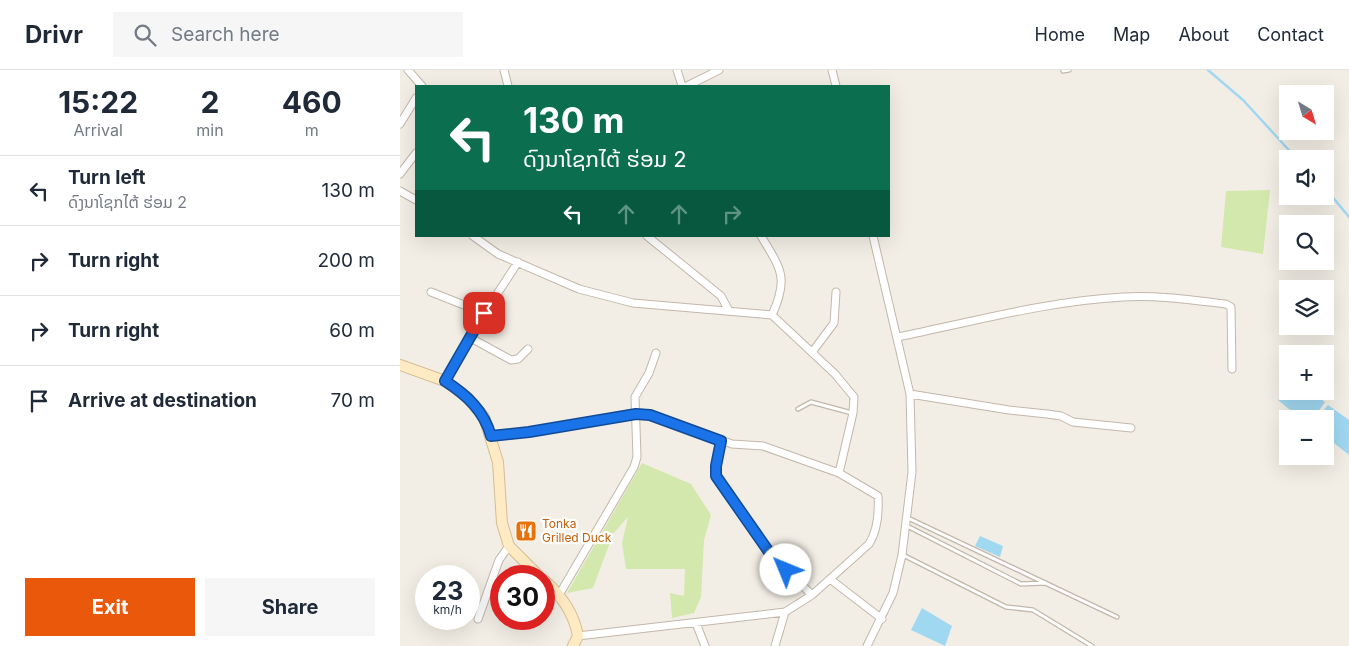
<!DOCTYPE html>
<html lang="en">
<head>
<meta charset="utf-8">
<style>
  body { margin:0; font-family:Inter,"Noto Sans Lao",sans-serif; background:#f6f6f7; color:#1f2937; height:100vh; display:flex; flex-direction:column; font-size:19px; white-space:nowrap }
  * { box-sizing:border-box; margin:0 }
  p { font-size:16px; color:#747a83 }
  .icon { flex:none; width:28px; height:28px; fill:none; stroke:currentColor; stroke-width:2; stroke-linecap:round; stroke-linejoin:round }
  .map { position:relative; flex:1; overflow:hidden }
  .panel { display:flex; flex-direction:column; background:#fff; width:400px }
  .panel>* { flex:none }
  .hud { position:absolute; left:15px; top:15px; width:475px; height:152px; border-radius:0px; box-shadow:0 5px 20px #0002; background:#0b6e4f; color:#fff; overflow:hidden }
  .needle { width:32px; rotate:142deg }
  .tools { position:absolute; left:879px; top:15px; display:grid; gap:10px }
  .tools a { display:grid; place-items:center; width:55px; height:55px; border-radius:0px; background:#fff; box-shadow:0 5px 20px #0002; font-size:25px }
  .speed { position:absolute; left:15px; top:495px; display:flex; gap:10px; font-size:25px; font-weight:700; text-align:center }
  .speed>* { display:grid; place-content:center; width:65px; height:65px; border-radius:50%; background:#fff; box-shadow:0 5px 20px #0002; line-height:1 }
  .speed small { font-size:12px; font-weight:400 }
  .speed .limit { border:8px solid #d22; background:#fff; color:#111 }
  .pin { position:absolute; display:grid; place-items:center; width:42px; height:42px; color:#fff; margin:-21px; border-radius:10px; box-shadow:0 2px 8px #0006 }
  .me { position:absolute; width:55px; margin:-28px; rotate:315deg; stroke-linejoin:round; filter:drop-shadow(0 0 4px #0008) }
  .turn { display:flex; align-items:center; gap:18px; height:105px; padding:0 25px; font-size:22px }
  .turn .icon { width:65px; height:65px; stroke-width:2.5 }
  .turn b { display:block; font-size:35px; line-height:42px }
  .lanes { display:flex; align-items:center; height:48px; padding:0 25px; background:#0003; justify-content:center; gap:25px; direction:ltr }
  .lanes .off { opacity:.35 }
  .eta { display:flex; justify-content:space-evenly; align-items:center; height:85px; text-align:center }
  .eta b { font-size:30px; font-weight:700; line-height:35px }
  .cta { display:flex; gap:10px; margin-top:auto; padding:10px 25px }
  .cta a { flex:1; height:58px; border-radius:0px; background:#ea580c; color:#fff; font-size:20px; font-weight:700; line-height:58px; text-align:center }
  .cta a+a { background:#f6f6f7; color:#1f2937 }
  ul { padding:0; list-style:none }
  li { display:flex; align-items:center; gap:15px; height:70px; padding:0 25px; border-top:1px solid #e0e1e3 }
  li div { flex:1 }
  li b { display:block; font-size:19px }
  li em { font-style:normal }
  header { display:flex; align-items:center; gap:30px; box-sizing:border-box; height:70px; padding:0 25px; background:#fff; border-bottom:1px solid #e0e1e3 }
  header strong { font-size:24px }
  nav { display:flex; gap:28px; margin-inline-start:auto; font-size:18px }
  .search { width:350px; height:45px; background:#f6f6f7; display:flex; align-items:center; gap:12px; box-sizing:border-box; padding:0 18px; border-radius:0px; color:#747a83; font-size:19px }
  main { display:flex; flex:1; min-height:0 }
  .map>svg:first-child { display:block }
</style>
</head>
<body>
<header>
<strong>Drivr</strong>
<div class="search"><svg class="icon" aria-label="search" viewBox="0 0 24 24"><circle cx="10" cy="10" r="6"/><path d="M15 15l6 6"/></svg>Search here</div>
<nav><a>Home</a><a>Map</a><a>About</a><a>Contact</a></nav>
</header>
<main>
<section class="panel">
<div class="eta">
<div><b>15:22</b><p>Arrival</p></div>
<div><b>2</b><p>min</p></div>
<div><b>460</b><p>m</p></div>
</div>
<ul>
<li><svg class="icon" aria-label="left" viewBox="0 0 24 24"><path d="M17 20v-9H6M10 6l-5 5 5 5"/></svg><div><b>Turn left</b><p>ດົງນາໂຊກໄຕ້ ຮ່ອມ 2</p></div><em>130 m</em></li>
<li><svg class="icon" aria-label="right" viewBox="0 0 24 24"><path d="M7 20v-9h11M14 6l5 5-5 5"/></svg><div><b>Turn right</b></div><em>200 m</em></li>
<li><svg class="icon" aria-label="right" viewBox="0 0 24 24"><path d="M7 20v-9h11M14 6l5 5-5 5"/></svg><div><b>Turn right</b></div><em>60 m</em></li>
<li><svg class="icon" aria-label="arrive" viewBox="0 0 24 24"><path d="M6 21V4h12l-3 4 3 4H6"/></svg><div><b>Arrive at destination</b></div><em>70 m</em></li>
</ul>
<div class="cta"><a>Exit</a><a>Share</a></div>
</section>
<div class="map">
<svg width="949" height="576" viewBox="0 0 949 576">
  <rect width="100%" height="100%" fill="#f3eee5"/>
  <path fill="#d3e8ad" d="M870 120 863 184 821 177 826 121Z
    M242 393 291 414 311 445 304 470 301 527 294 543 272 548 270 523 284 526 285 499H226L222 473 228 447 213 464 193 518 167 523Z"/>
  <path fill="#a0d8f1" d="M887 320 909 321 925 332 913 349H901L878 330Z
    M928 335 949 350V385L925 366V349H917Z
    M580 466 603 476 600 487 575 476Z
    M522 538 552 556 545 576 511 560Z"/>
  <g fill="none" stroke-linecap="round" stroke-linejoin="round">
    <path stroke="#a0d8f1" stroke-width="2.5" d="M808 0 843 30 897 89
      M925 118 949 147"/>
    <g stroke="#c2b7ab" stroke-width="5.5">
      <path id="lane" d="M663 1 669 0
        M398 339 411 332 452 343
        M508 448 717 547
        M507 456 621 514 646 513
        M503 485 606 537 633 540 692 576"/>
    </g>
    <g stroke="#c2b7ab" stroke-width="9">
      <path id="street" d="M8 0 22 16
        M104 0 108 16
        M277 0 282 16
        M432 0 436 16
        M287 16 319 0
        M0 54 16 28
        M0 104 16 83
        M0 121 16 130
        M73 166 98 184 179 219 233 233 372 245 435 304 454 327 453 343 439 403 478 426C479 443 478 460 469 474L412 525 385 542 178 566
        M247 166 321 226 329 241
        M361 166C381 199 389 208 372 245
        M31 222 84 243
        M69 267 111 290 118 289 128 279
        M498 267C572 252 647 231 723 227 757 225 792 230 826 234L831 237 832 299
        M413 281 434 253 436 222
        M45 311 69 267 118 192
        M510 324 609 340 647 344 661 346 673 352 731 358
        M91 366 129 362 236 344 250 345 332 374 363 376 439 403
        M321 371 316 396V406L369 483 412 525
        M430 509 482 549
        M159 525 234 397 237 387 235 327 249 303 256 283
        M78 549 99 490 109 476
        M296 553 305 576
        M375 576 385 542
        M467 576 493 523 502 485 512 402 510 324 473 166"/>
    </g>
    <g stroke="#d4bd95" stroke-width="12">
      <path id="secondary" d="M0 295 45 311 67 327 84 347 98 392 102 453 109 476 139 506
        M144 510C162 526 174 543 178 566L173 576"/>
    </g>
    <use href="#lane" stroke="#fff" stroke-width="3"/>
    <use href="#street" stroke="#fff" stroke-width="7"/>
    <use href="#secondary" stroke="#ffebc3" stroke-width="10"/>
  </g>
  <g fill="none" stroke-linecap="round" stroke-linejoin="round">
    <g stroke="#114b97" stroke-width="12">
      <path id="route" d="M84 243 45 311C67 325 84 341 91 366L129 362 236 344 250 345 321 371 316 396V406L369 482 386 500"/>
    </g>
    <use href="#route" stroke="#1a73e8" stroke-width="9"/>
  </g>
  <defs>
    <g id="restaurant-square" transform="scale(1.125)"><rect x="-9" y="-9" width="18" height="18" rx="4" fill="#e8710a" stroke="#fff"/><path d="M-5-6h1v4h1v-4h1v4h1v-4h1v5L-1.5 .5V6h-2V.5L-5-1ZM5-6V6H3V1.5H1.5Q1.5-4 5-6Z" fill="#fff"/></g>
  </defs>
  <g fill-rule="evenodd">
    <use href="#restaurant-square" x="126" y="461"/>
  </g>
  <g text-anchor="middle" stroke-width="4.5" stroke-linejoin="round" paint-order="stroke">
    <g font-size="12" fill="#c56008" stroke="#fff" text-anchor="start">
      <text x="142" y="458">Tonka<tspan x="142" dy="14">Grilled Duck</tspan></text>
    </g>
  </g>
</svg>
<div class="tools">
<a><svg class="needle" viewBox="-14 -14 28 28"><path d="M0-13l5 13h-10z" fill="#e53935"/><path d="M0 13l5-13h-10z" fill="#747a83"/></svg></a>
<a><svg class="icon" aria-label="sound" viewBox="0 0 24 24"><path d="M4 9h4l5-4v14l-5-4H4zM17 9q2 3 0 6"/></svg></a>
<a><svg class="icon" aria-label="search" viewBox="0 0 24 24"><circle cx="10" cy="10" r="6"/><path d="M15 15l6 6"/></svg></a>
<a><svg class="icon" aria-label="layers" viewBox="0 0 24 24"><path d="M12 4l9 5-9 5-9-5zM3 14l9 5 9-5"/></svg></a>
<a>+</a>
<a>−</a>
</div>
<div class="speed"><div>23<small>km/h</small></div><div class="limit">30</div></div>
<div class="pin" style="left:84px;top:243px;background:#d93025"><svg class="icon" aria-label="arrive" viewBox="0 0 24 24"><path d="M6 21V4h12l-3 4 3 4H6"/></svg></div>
<svg class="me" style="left:386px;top:500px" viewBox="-20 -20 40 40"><circle r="19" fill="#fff"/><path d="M0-13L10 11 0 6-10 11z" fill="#1a73e8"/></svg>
<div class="hud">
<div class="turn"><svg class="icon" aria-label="left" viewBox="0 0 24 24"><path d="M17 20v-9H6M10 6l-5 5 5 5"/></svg><div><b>130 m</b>ດົງນາໂຊກໄຕ້ ຮ່ອມ 2</div></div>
<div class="lanes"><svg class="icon" aria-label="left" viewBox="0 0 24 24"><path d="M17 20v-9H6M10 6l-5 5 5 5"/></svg><svg class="icon off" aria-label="ahead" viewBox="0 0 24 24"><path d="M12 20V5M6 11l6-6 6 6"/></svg><svg class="icon off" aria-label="ahead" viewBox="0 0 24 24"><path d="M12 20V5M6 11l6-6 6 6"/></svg><svg class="icon off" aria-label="right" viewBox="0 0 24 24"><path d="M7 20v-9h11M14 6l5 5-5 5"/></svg></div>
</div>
</div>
</main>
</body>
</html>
